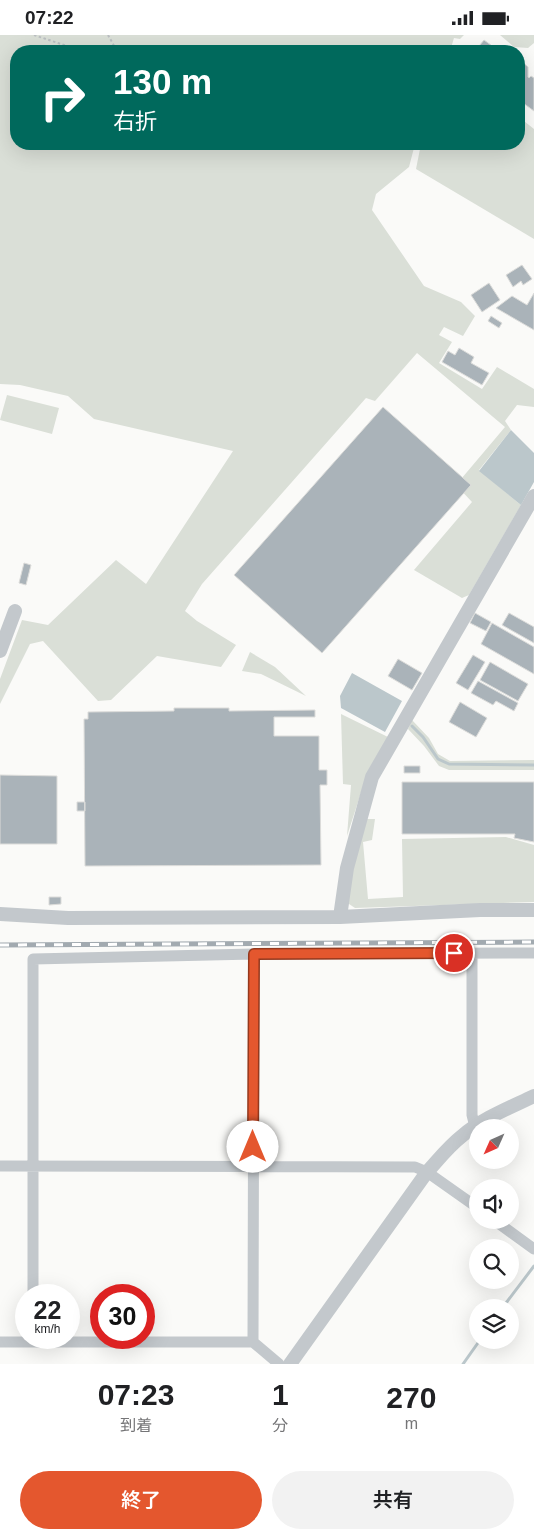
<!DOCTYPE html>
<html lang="ja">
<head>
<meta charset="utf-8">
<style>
  body { margin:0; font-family:Helvetica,"Noto Sans JP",sans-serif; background:#f2f2f2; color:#202124; height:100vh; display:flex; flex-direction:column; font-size:19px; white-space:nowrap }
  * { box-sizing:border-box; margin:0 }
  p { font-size:16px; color:#757577 }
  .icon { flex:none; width:28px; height:28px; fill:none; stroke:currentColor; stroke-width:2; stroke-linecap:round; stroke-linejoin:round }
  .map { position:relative; height:1329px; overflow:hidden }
  .drawer { display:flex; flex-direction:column; background:#fff; flex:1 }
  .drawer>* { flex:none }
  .hud { position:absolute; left:10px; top:10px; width:515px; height:105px; border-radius:20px; box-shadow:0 5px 20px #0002; background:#00695c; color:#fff; overflow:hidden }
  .needle { width:32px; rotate:225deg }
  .fabs { position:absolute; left:469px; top:1084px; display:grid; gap:10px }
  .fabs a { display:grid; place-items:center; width:50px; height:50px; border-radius:50%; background:#fff; box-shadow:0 5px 20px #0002; font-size:25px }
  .speed { position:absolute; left:15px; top:1249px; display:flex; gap:10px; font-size:25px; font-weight:700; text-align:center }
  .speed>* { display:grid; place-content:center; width:65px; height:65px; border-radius:50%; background:#fff; box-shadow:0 5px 20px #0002; line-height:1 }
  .speed small { font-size:12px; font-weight:400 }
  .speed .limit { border:8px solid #d22; background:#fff; color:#111 }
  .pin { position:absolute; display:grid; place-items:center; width:42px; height:42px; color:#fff; margin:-21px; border:2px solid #fff; border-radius:50%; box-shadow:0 1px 5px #0007 }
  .me { position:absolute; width:55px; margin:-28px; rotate:0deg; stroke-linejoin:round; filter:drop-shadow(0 0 4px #0008) }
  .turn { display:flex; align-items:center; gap:18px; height:105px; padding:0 20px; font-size:22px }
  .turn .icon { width:65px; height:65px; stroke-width:2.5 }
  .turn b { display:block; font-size:35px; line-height:42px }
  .eta { display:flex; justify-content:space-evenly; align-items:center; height:85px; text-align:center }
  .eta b { font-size:30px; font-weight:600; line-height:35px }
  .primary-button { display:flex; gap:10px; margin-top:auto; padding:10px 20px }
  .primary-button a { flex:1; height:58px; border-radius:30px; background:#e4572e; color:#fff; font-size:20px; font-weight:600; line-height:58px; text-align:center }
  .primary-button a+a { background:#f2f2f2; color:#202124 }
  .status { display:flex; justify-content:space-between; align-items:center; height:35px; padding:0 25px; background:#fff; direction:ltr }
  .status svg { height:14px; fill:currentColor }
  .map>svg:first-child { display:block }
</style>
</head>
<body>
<div class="status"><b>07:22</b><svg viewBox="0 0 49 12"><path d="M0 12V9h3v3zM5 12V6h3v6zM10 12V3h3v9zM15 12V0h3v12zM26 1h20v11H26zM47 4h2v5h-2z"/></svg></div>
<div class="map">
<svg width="534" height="1329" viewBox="0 0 534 1329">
  <rect width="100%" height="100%" fill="#fafaf8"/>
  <path fill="#dadfd7" d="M0 0H464L460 4 454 3 450 16H16V109H415L409 132 376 159 372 175 424 251 461 267 475 281 463 301 444 292 439 300 452 307 439 328 482 354 497 332 534 354V372L517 370 505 386 511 395 479 435 521 470 469 560 462 563 414 535 472 467 456 450 505 392 417 318 375 366 366 363 202 549 185 576 197 586 236 610 221 632 157 621 111 665 98 666 43 606 30 609 0 669V644L22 585 48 590 116 525 146 549 233 416 94 384 68 361 20 350 0 349Z
    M500 0H534V8L528 13 514 12Z
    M519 82 534 94V204L416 134 421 109H519Z
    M7 360 59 373 52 399 0 385Z
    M250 617 275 632 306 661 261 639 242 636Z
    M341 679 388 702 368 736 347 801 351 750 343 749Z
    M412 685 429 703 438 719 450 726 534 725V735H449L439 731 424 711 408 694Z
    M367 784H375L372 805 363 807 368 864 403 862 402 804 506 802 534 810V867L355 873 349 869 346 858Z"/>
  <path fill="#bbc7cb" d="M511 395 534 418V447L521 470 479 436Z
    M352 638 402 666 385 697 341 673 340 661Z"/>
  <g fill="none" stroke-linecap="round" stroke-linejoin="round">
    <path stroke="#bbc7cb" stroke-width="3" d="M412 691 423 702 438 724 449 729 534 730
      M503 1272 534 1231
      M463 1329 480 1305"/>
  </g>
  <path fill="#aab3b9" stroke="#dcdcda" d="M484 5 499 16H475Z
    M519 24 528 32V42L529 43 531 41 534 43V76L519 65Z
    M522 230 532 244 523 250 521 246 513 252 506 240Z
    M489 248 500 265 482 277 471 260Z
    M534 258V295L496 273 512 261 527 270Z
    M491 281 502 288 499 293 488 286Z
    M459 313 474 322 471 328 489 338 482 350 442 327 448 316 455 320Z
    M383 372 471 450 322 618 234 540Z
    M24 528 31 530 26 550 19 548Z
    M475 578 491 587 486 596 470 588Z
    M509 578 534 592V608L502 590Z
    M492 588 534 612V639L481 609Z
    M473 620 485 627 468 655 456 648Z
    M398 624 422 638 412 655 388 641Z
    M490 627 528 649 518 666 480 645Z
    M478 646 518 668 514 676 496 666 493 670 471 658Z
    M460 667 487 683 476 702 449 687Z
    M174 673H229V676L315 675V682H274V701H319V735H327V750H320L321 830 85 831 84 684H88V677L174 676Z
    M404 731H420V738H404Z
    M0 740 57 741V809H0Z
    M402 747H534V807L514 803 515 799H402Z
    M77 767H85V776H77Z
    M49 862H61V869L49 870Z"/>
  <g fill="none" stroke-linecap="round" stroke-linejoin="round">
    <path stroke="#bbbfc2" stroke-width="2" stroke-dasharray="2.5 2.5" stroke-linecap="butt" d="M34 0 64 10 77 16
      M108 0 117 16"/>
    <path stroke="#c3c8cc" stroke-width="11" d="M472 918V1080L475 1092
      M0 1131 415 1132 427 1137 478 1173
      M494 1185 534 1214
      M33 1260V924L254 919 534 918
      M0 1307H253L279 1329
      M253 1307 254 919"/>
    <path stroke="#c3c8cc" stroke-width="14" d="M0 616 15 576
      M0 879 68 883 340 882 480 875H534
      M340 882 347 833 372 742 534 461
      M290 1329 427 1137C438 1125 449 1111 462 1101 483 1083 509 1073 534 1061"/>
    <g stroke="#a2aab0" stroke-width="5">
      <path id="rail" d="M0 910 534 907"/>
    </g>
    <use href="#rail" stroke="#fff" stroke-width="3" stroke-dasharray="9" stroke-linecap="butt"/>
  </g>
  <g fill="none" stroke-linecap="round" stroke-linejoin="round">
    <g stroke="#94391e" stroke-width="12">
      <path id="route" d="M253 1112 254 919 454 918"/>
    </g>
    <use href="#route" stroke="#e4572e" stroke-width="9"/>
  </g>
</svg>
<div class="fabs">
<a><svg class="needle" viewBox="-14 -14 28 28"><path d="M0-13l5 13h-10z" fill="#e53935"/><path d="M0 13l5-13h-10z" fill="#757577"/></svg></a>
<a><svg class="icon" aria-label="sound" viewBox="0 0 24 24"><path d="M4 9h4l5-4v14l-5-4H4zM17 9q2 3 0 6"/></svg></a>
<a><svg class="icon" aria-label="search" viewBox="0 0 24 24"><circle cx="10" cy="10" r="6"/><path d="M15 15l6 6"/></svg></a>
<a><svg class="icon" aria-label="layers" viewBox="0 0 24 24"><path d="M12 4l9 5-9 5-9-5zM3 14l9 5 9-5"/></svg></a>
</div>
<div class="speed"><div>22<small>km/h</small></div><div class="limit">30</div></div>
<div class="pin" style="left:454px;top:918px;background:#d93025"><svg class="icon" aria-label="arrive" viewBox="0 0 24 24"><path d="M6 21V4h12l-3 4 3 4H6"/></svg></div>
<svg class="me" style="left:253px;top:1112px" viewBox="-20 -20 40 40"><circle r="19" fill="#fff"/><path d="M0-13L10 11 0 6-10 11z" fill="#e4572e"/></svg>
<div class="hud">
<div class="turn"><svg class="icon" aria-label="right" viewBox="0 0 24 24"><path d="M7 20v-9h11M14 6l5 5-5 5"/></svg><div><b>130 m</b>右折</div></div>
</div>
</div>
<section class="drawer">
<div class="eta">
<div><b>07:23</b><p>到着</p></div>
<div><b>1</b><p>分</p></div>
<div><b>270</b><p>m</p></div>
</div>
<div class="primary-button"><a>終了</a><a>共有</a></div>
</section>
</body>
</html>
